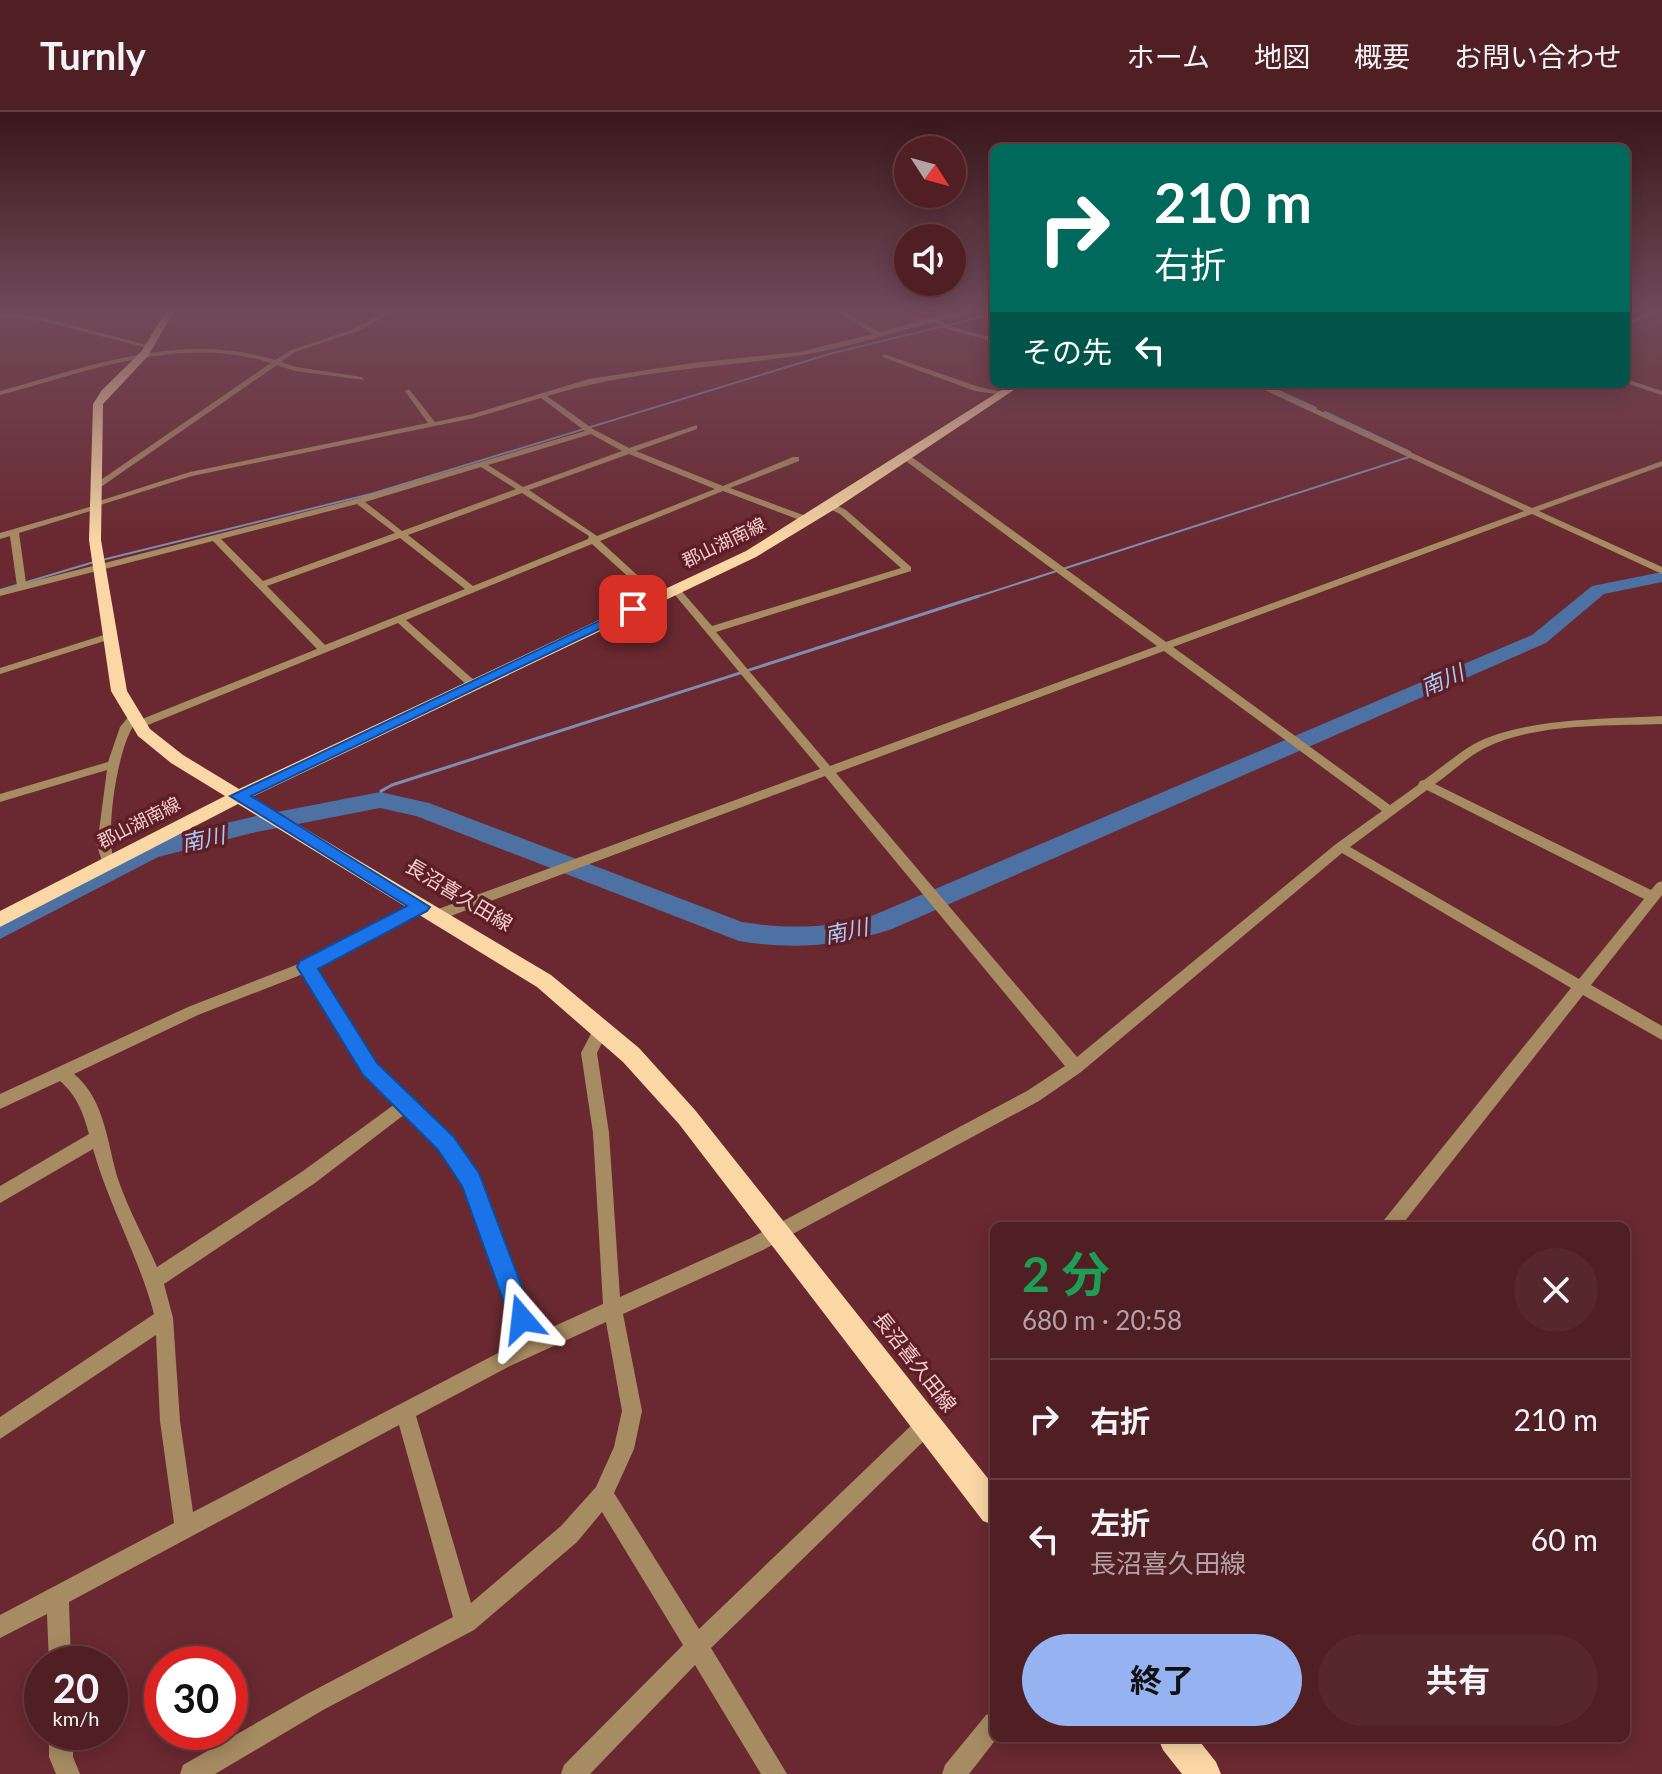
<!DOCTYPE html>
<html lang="ja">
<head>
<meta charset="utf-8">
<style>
  body { margin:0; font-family:Lato,"Noto Sans JP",sans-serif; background:#56272c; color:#f1f3f6; height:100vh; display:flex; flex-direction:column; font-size:30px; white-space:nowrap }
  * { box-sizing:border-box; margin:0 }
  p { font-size:26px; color:#b4a2a6 }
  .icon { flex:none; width:44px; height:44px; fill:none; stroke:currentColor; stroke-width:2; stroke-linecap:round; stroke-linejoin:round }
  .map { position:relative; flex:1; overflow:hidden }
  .panel { position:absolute; left:990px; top:1110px; width:640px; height:520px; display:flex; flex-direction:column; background:#501f24; border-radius:12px; box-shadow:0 4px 20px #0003,0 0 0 2px #673d41 }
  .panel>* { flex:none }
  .hud { position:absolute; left:990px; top:32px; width:640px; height:244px; border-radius:12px; box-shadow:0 4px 20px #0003,0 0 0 2px #673d41; background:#00695c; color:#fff; overflow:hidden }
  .needle { width:52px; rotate:126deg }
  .buttons { position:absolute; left:894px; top:24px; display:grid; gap:16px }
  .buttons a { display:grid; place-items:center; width:72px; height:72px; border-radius:50%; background:#501f24; box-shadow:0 4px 20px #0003,0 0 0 2px #673d41; font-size:40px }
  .speed { position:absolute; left:24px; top:1534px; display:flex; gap:16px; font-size:40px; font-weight:700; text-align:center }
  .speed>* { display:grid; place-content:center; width:104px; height:104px; border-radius:50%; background:#501f24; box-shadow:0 4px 20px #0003,0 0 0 2px #673d41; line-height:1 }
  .speed small { font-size:20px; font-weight:400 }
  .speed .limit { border:12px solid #d22; background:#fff; color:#111 }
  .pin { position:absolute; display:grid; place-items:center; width:68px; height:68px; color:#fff; margin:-34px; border-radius:16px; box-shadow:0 4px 12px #0006 }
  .me { position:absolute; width:88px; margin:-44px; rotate:343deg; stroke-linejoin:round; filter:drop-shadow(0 0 6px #0008) }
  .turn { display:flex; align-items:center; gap:28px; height:168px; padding:0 32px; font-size:36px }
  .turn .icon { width:104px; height:104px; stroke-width:2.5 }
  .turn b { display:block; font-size:56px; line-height:68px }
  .then { display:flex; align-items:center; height:76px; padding:0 32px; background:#0003; gap:16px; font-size:30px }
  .round { display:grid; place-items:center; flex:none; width:84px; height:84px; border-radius:42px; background:#56272c }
  .headline { display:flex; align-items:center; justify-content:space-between; height:136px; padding:0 32px }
  h1 { font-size:48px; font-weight:700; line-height:60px; color:#1e9e55 }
  .cta { display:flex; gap:16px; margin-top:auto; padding:16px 32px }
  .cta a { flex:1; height:92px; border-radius:48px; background:#95b2f1; color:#111; font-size:32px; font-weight:700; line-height:92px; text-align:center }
  .cta a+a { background:#56272c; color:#f1f3f6 }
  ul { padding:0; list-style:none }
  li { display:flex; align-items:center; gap:24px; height:120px; padding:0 32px; border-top:2px solid #673d41 }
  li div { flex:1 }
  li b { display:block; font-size:30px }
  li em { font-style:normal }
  header { display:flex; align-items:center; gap:48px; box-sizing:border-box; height:112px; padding:0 40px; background:#501f24; border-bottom:2px solid #673d41 }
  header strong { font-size:38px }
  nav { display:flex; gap:44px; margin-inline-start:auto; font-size:28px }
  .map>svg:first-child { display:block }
</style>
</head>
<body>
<header>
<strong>Turnly</strong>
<nav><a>ホーム</a><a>地図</a><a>概要</a><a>お問い合わせ</a></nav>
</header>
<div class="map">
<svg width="1662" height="1662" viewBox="0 0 1662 1662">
  <rect width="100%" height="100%" fill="#6a2930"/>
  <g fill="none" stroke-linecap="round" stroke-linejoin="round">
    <path stroke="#808db0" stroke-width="2" d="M1263 272 1316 296
      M1325 300 1410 340
      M102 448 371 382 833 241 994 202
      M0 478 94 450
      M973 486 1412 344"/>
    <path stroke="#808db0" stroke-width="3" d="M380 688 381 679 392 673 979 484"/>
    <path fill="#4d71a2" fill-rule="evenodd" d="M1662 460V470L1604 482 1546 531 892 817C840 834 793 838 739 829L416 704 380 696 252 721 158 745 0 827V805L151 729 252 705 380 680 429 691 742 810C786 817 830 817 874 803L1532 523 1592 474Z"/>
    <path fill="#a78b62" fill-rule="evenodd" d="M393 196H401L358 219 295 240 281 250 296 255 362 265 364 268 295 259 277 253 95 379 91 376 92 374 271 251C180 222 88 260 0 283V279C91 254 181 219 275 248L291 238 354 217Z
      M831 196H839L879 220C911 212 955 196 987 196L940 209 948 214 994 226V230L944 216 934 210C891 221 840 238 796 244 712 256 629 259 547 284L593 317 629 336 697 313V317L636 339 723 374 793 345H799V349L730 376 811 406V410H805L723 379 600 429 660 484V488H654L592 432 406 508 476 570V574H468L398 511 143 615 139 616 134 613C117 638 105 720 114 749L113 752H103L97 734 107 658 0 690V682L108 650 120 615 130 603H138L140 605 137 609 317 537 213 429 0 484V478L17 474 10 424 0 427V421L93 394 97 397 19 421 26 471 352 388 585 319 541 286 474 306 192 364 97 394 90 392 190 360 428 311 405 279 409 277 435 310 473 302 589 267 692 251 799 240 873 222ZM591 322 622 339 523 375 488 353ZM629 342 715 377 597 424 529 378ZM481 355 516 377 402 419 365 390ZM522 381 589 424 588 427 473 474 408 423ZM357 392 395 421 263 469 221 427ZM400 426 465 477 325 533 267 474Z
      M1657 196H1662V198L1626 214V210Z
      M0 200 42 205 154 235 151 237 42 209 0 204Z
      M884 242 979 275 1007 281 1003 283 975 279 882 245Z
      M1626 267 1662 279V283L1626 271Z
      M1252 272H1262L1532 396 1662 349V354L1539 399 1662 455V462L1532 402 1173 535 1390 693 1418 673 1420 669 1424 668C1441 656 1457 642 1474 632 1522 606 1608 607 1662 604V612C1606 614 1536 611 1485 636 1467 645 1451 661 1435 672L1651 778 1657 771 1662 769V783L1591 873 1662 914V928L1583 883 1401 1114H1381L1384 1108 1571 876 1342 741 1081 960 1039 989 763 1138 623 1202 642 1299 634 1337 614 1381 699 1517 919 1306 926 1303 933 1306 936 1313 933 1320 711 1536 787 1662H761L695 1553 590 1662H561L564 1653 683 1533 602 1400 577 1430 474 1518 323 1598 215 1662H180L183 1653 307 1582 453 1505 399 1313 69 1490 71 1552H49L47 1502 0 1526V1503L174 1411 160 1309 156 1223 0 1327V1305L154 1202C139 1145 109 1094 93 1037L0 1091V1074L89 1022C83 1000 77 984 60 969L0 997V982L188 895 301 851 416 791H426L428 795 426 799 315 857 376 952 451 1026 477 1063 524 1181 535 1223 603 1192 593 1021 581 941 596 912 601 910 606 912 609 916 597 941 609 1021 620 1185 751 1126 1027 979 1065 954 825 664 440 808H430L428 804 430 800 820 657 670 477 678 475 712 514 901 456 840 402 828 396V392H834L846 398 911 455V459L716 520 830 654 1157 534 903 347V343H909L1166 530 1524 399ZM1164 539 1382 699 1336 732 1077 945 836 661ZM1427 678 1644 787 1579 867 1350 735ZM303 862 364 962 395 992 303 1059 157 1155C145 1127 129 1099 119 1070 107 1034 106 988 74 962L198 903ZM405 1002 439 1036 464 1074 506 1181 519 1230 193 1400 180 1309 173 1206 164 1172 315 1071ZM606 1210 622 1299 614 1335 596 1375 561 1414 471 1491 416 1304 510 1254Z
      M110 521 114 522V526L0 562V556Z
      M994 1599V1626H997L969 1662H942L945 1653 986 1603Z
      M49 1620H73V1645L80 1662H56L49 1645Z"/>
    <path fill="#fad7a5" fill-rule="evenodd" d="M168 196H176L148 244 103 292 101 428 127 579 150 617 183 643 239 677 746 439 1011 272H1023L835 397 756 445 252 685 551 863 639 936 695 998 994 1374V1413L983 1409 679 1012 623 950 537 875 238 692 0 815V799L225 684 171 651 138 624 111 579 89 428 93 292 102 278 141 240Z
      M1158 1626H1197L1216 1650 1221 1662H1182L1163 1638Z"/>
  </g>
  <linearGradient id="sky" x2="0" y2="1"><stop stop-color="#3a171a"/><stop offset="0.46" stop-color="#704959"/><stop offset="1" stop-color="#704959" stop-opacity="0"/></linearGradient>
  <rect width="1662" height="429" fill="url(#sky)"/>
  <path fill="#1a73e8" stroke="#114b97" stroke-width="2" d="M633 493 637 494V499L251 684 430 795 427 799 318 857 377 951 453 1024 479 1061 534 1207 531 1216 522 1220 513 1216 510 1207 462 1074 438 1038 363 963 297 855 300 849 407 794 230 684Z"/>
  <g text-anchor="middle" stroke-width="7" stroke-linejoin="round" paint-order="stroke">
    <g font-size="18" fill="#f7cecf" stroke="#5d1e26">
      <text transform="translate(724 431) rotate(-26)" y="6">郡山湖南線</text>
      <text transform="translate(139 711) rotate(-27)" y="6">郡山湖南線</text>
    </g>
    <g font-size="20" fill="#f7cecf" stroke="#5d1e26">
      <text transform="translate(459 783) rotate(31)" y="7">長沼喜久田線</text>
      <text transform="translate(915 1250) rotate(52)" y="7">長沼喜久田線</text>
    </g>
    <g font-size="22" font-style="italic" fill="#aacaf5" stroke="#5d1e26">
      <text transform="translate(1442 568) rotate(-23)" y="8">南川</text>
      <text transform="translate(203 727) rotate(-12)" y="8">南川</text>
      <text transform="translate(846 819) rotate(-12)" y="8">南川</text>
    </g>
  </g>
</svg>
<div class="buttons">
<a><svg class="needle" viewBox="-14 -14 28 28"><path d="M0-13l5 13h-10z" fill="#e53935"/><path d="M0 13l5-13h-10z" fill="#b4a2a6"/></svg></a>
<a><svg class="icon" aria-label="sound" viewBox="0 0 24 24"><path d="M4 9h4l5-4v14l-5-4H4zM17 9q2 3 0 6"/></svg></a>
</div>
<div class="speed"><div>20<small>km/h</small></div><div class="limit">30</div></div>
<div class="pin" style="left:633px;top:497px;background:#d93025"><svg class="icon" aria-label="arrive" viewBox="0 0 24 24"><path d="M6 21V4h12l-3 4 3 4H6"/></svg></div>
<svg class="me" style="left:522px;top:1207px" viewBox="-20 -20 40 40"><path d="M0-17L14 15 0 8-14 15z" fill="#1a73e8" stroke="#fff" stroke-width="4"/></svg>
<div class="hud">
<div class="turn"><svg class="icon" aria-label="right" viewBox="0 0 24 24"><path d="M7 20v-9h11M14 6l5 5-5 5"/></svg><div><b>210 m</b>右折</div></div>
<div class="then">その先<svg class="icon" aria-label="left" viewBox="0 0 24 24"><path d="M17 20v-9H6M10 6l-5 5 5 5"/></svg></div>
</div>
<section class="panel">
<div class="headline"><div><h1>2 分</h1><p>680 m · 20:58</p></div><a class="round"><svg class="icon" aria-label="close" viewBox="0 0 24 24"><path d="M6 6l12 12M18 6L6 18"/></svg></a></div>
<ul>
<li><svg class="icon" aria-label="right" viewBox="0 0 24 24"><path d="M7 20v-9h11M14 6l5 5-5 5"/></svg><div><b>右折</b></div><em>210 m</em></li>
<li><svg class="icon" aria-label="left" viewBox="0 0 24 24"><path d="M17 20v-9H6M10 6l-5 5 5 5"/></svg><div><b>左折</b><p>長沼喜久田線</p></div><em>60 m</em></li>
</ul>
<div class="cta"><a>終了</a><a>共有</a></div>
</section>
</div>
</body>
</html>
